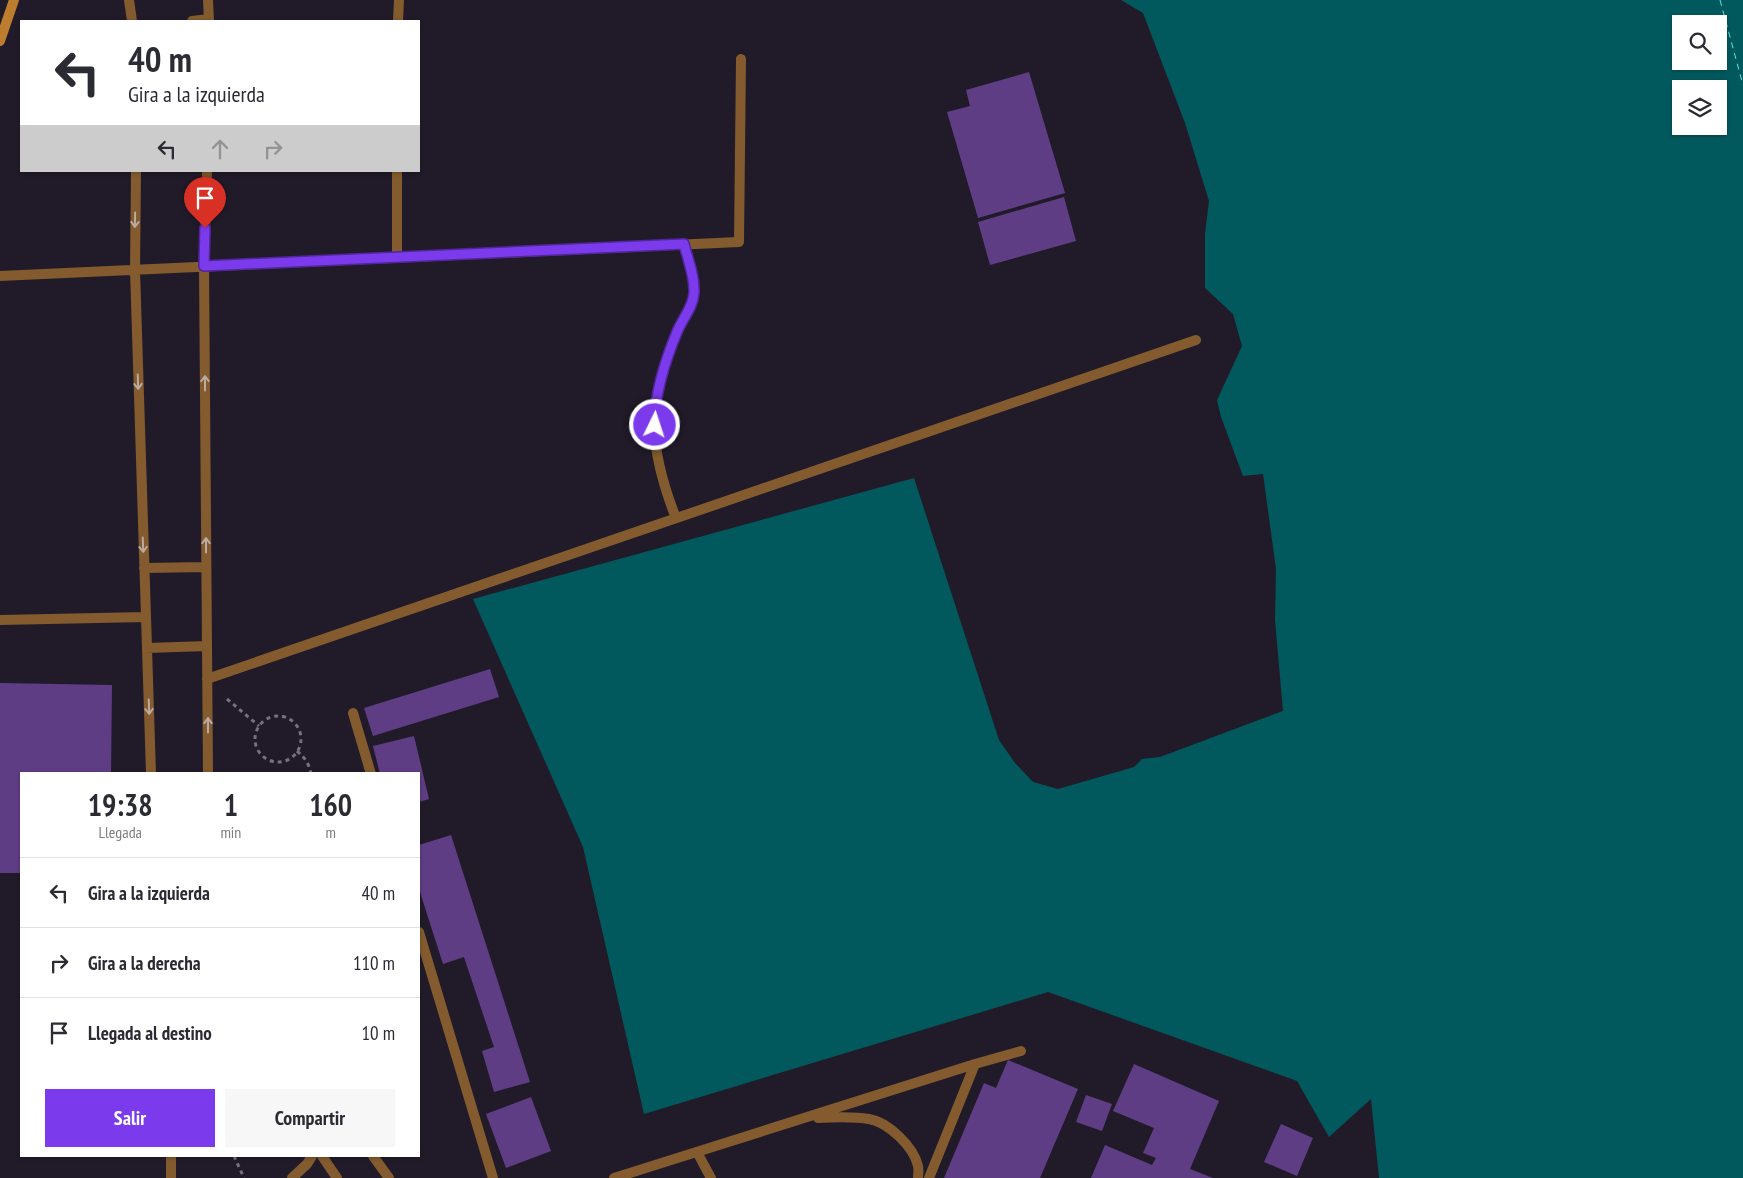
<!DOCTYPE html>
<html lang="es">
<head>
<meta charset="utf-8">
<style>
  body { margin:0; font-family:"PT Sans Narrow",sans-serif; background:#f7f7f7; color:#2b2b33; height:100vh; display:flex; flex-direction:column; font-size:19px; white-space:nowrap }
  * { box-sizing:border-box; margin:0 }
  p { font-size:16px; color:#7c7c81 }
  .icon { flex:none; width:28px; height:28px; fill:none; stroke:currentColor; stroke-width:2; stroke-linecap:round; stroke-linejoin:round }
  .map { position:relative; flex:1; overflow:hidden }
  .side { position:absolute; left:20px; top:772px; width:400px; height:385px; display:flex; flex-direction:column; background:#fff; border-radius:0px; box-shadow:0 1px 4px #0004 }
  .side>* { flex:none }
  .hud { position:absolute; left:20px; top:20px; width:400px; height:152px; border-radius:0px; box-shadow:0 1px 4px #0004; background:#fff; color:#2b2b33; overflow:hidden }
  .buttons { position:absolute; left:1672px; top:15px; display:grid; gap:10px }
  .buttons a { display:grid; place-items:center; width:55px; height:55px; border-radius:0px; background:#fff; box-shadow:0 1px 4px #0004; font-size:25px }
  .pin { position:absolute; display:grid; place-items:center; width:42px; height:42px; color:#fff; margin:-51px -21px; border-radius:50% 50% 50% 0; rotate:-45deg; box-shadow:0 0 5px #0007 }
  .pin .icon { rotate:45deg }
  .me { position:absolute; width:55px; margin:-28px; rotate:4deg; stroke-linejoin:round; filter:drop-shadow(0 0 4px #0008) }
  .turn { display:flex; align-items:center; gap:18px; height:105px; padding:0 25px; font-size:22px }
  .turn .icon { width:65px; height:65px; stroke-width:2.5 }
  .turn b { display:block; font-size:35px; line-height:42px }
  .lanes { display:flex; align-items:center; height:48px; padding:0 25px; background:#0003; justify-content:center; gap:25px; direction:ltr }
  .lanes .off { opacity:.35 }
  .eta { display:flex; justify-content:space-evenly; align-items:center; height:85px; text-align:center }
  .eta b { font-size:30px; font-weight:700; line-height:35px }
  .primary-button { display:flex; gap:10px; margin-top:auto; padding:10px 25px }
  .primary-button a { flex:1; height:58px; border-radius:0px; background:#7c3aed; color:#fff; font-size:20px; font-weight:700; line-height:58px; text-align:center }
  .primary-button a+a { background:#f7f7f7; color:#2b2b33 }
  ul { padding:0; list-style:none }
  li { display:flex; align-items:center; gap:15px; height:70px; padding:0 25px; border-top:1px solid #e1e1e2 }
  li div { flex:1 }
  li b { display:block; font-size:19px }
  li em { font-style:normal }
  .map>svg:first-child { display:block }
</style>
</head>
<body>
<div class="map">
<svg width="1743" height="1178" viewBox="0 0 1743 1178">
  <rect width="100%" height="100%" fill="#211b29"/>
  <path fill="#02595d" fill-rule="evenodd" d="M1121 0H1743V1178H1379L1371 1099 1329 1137 1297 1081 1048 992 644 1114 583 847 473 599 914 478 999 740 1015 763 1033 782 1058 789 1134 767 1142 759 1160 757 1283 711 1275 620 1276 569 1263 474 1243 476 1221 417 1217 400 1242 346 1233 314 1205 288V234L1209 201 1185 123 1143 13ZM1681 24H1719V61H1681ZM1681 89H1719V126H1681Z"/>
  <g fill="none" stroke-linecap="round" stroke-linejoin="round">
    <path stroke="#5be6ed" stroke-width="1" stroke-dasharray="6 5" stroke-linecap="butt" d="M1720 0 1743 85"/>
  </g>
  <path fill="#5f3d85" d="M1029 72 1065 193 978 218 947 112 970 106 966 90Z
    M1064 197 1076 241 990 265 978 222Z
    M490 669 499 697 373 736 364 708Z
    M0 683 112 685 111 774H21V873H0Z
    M414 736 429 799 419 802V774H380L373 746Z
    M451 835 530 1082 494 1092 482 1051 494 1047 464 957 443 964 419 889V845Z
    M1008 1060 1078 1089 1040 1178H944L984 1083 996 1088Z
    M1134 1064 1219 1101 1190 1169 1213 1178H1091L1105 1145 1152 1165 1156 1158 1143 1153 1154 1128 1113 1111Z
    M1086 1095 1112 1104 1102 1131 1076 1122Z
    M531 1097 551 1151 506 1168 486 1114Z
    M1281 1124 1313 1138 1297 1176 1264 1162Z"/>
  <g fill="none" stroke-linecap="round" stroke-linejoin="round">
    <path stroke="#77717e" stroke-width="3" stroke-dasharray="4 4" stroke-linecap="butt" d="M227 699 259 726
      M255 739a23 23 0 1 1 46 0a23 23 0 1 1-46 0Z
      M297 751C305 758 309 763 311 774
      M234 1156 244 1178"/>
    <path stroke="#835b2e" stroke-width="10" d="M129 0 132 21
      M208 0 209 21
      M192 21 209 19
      M398 21 399 0
      M136 171 135 270 151 774
      M207 171 204 266 208 774
      M397 258V171
      M0 276 739 242 741 59
      M676 518C664 488 651 444 655 411 658 384 667 355 678 331 683 318 693 307 694 292 694 276 688 260 684 244
      M144 568 206 567
      M0 620 146 617
      M147 648 207 646
      M207 679 1196 340
      M353 713 371 774
      M419 932 493 1178
      M818 1118C835 1117 852 1116 869 1119 888 1122 914 1147 918 1166 919 1170 918 1175 918 1178
      M697 1152 711 1178
      M322 1156 337 1178
      M373 1156 389 1178
      M171 1178V1156
      M292 1178 307 1164 312 1156
      M614 1178 975 1064 1021 1051
      M929 1178 975 1064"/>
    <path stroke="#bd7d2e" stroke-width="10" d="M0 41 14 0"/>
  </g>
  <defs><path id="oneway-shaft" d="M-6 0H5M1.5-3L5.5 0L1.5 3" fill="none" stroke-width="1.6" stroke-linecap="round" stroke-linejoin="round" transform="scale(1.25)"/></defs>
  <g stroke="#baaaa0">
    <use href="#oneway-shaft" transform="translate(135 220) rotate(91)"/>
    <use href="#oneway-shaft" transform="translate(138 382) rotate(88)"/>
    <use href="#oneway-shaft" transform="translate(205 383) rotate(-90)"/>
    <use href="#oneway-shaft" transform="translate(143 545) rotate(88)"/>
    <use href="#oneway-shaft" transform="translate(206 545) rotate(-90)"/>
    <use href="#oneway-shaft" transform="translate(149 707) rotate(88)"/>
    <use href="#oneway-shaft" transform="translate(208 725) rotate(-90)"/>
  </g>
  <g fill="none" stroke-linecap="round" stroke-linejoin="round">
    <g stroke="#51269a" stroke-width="12">
      <path id="route" d="M205 228 204 266 684 244C688 260 695 277 694 293 693 308 682 319 677 332 665 361 654 394 655 425"/>
    </g>
    <use href="#route" stroke="#7c3aed" stroke-width="9"/>
  </g>
</svg>
<div class="buttons">
<a><svg class="icon" aria-label="search" viewBox="0 0 24 24"><circle cx="10" cy="10" r="6"/><path d="M15 15l6 6"/></svg></a>
<a><svg class="icon" aria-label="layers" viewBox="0 0 24 24"><path d="M12 4l9 5-9 5-9-5zM3 14l9 5 9-5"/></svg></a>
</div>
<div class="pin" style="left:205px;top:228px;background:#d93025"><svg class="icon" aria-label="arrive" viewBox="0 0 24 24"><path d="M6 21V4h12l-3 4 3 4H6"/></svg></div>
<svg class="me" style="left:655px;top:425px" viewBox="-20 -20 40 40"><circle r="17" fill="#7c3aed" stroke="#fff" stroke-width="3"/><path d="M0-11L8 9 0 5-8 9z" fill="#fff"/></svg>
<div class="hud">
<div class="turn"><svg class="icon" aria-label="left" viewBox="0 0 24 24"><path d="M17 20v-9H6M10 6l-5 5 5 5"/></svg><div><b>40 m</b>Gira a la izquierda</div></div>
<div class="lanes"><svg class="icon" aria-label="left" viewBox="0 0 24 24"><path d="M17 20v-9H6M10 6l-5 5 5 5"/></svg><svg class="icon off" aria-label="ahead" viewBox="0 0 24 24"><path d="M12 20V5M6 11l6-6 6 6"/></svg><svg class="icon off" aria-label="right" viewBox="0 0 24 24"><path d="M7 20v-9h11M14 6l5 5-5 5"/></svg></div>
</div>
<section class="side">
<div class="eta">
<div><b>19:38</b><p>Llegada</p></div>
<div><b>1</b><p>min</p></div>
<div><b>160</b><p>m</p></div>
</div>
<ul>
<li><svg class="icon" aria-label="left" viewBox="0 0 24 24"><path d="M17 20v-9H6M10 6l-5 5 5 5"/></svg><div><b>Gira a la izquierda</b></div><em>40 m</em></li>
<li><svg class="icon" aria-label="right" viewBox="0 0 24 24"><path d="M7 20v-9h11M14 6l5 5-5 5"/></svg><div><b>Gira a la derecha</b></div><em>110 m</em></li>
<li><svg class="icon" aria-label="arrive" viewBox="0 0 24 24"><path d="M6 21V4h12l-3 4 3 4H6"/></svg><div><b>Llegada al destino</b></div><em>10 m</em></li>
</ul>
<div class="primary-button"><a>Salir</a><a>Compartir</a></div>
</section>
</div>
</body>
</html>
